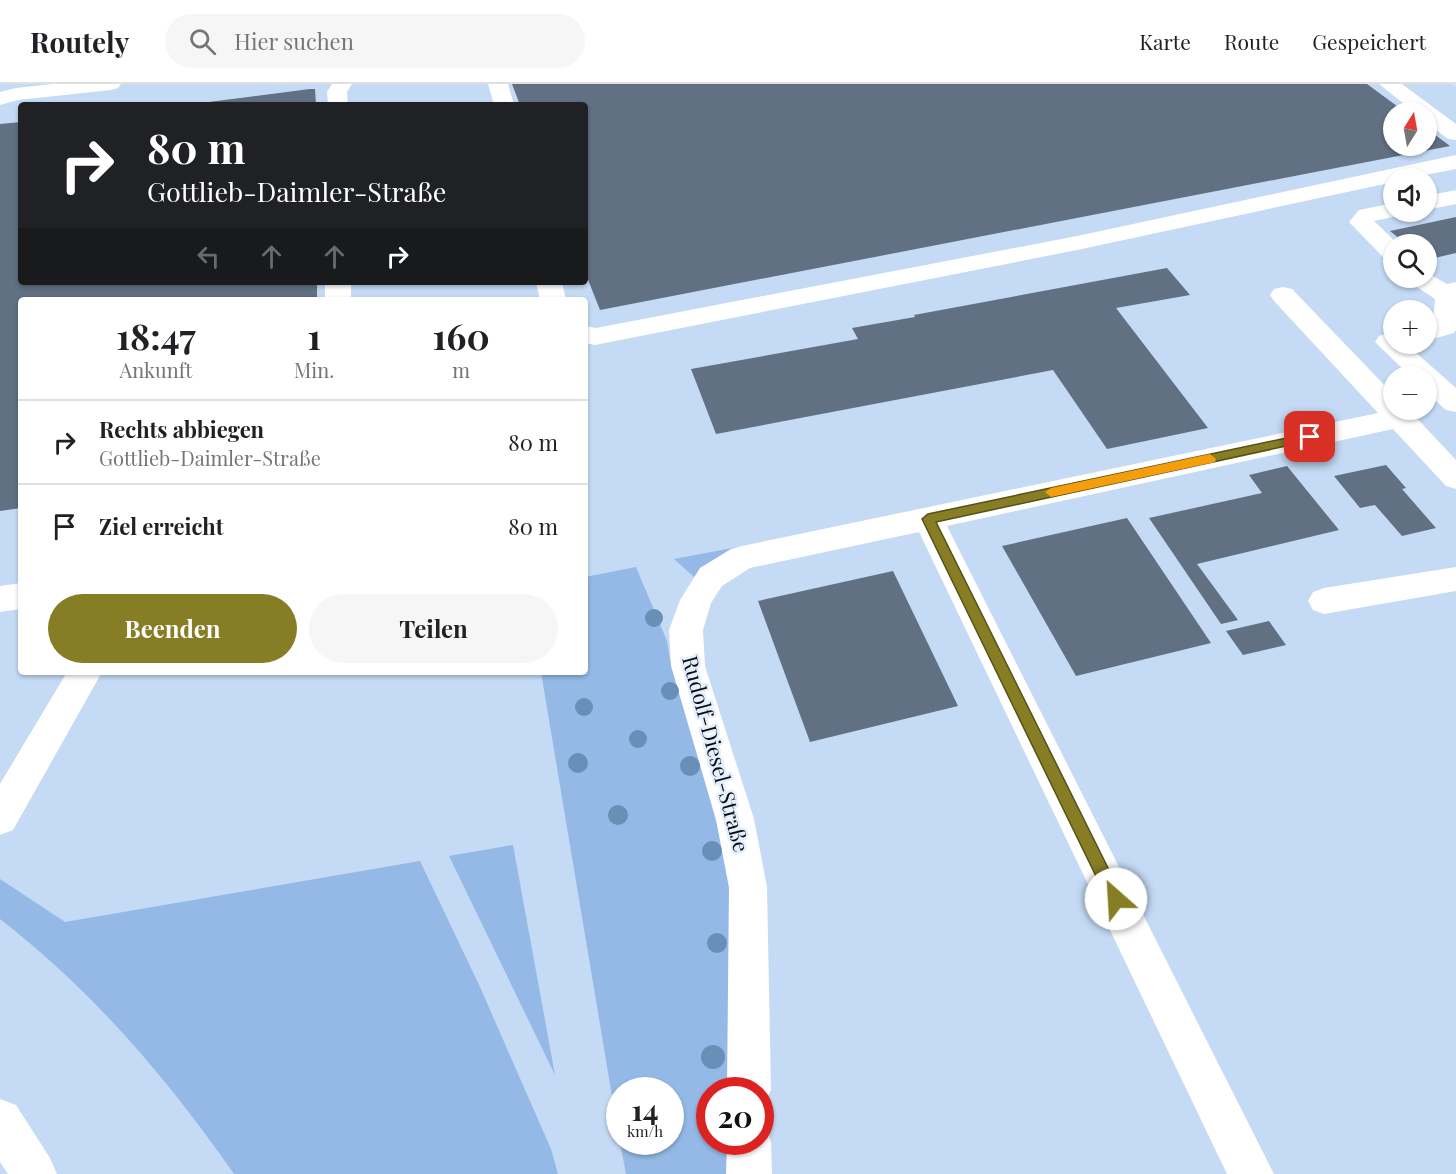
<!DOCTYPE html>
<html lang="de">
<head>
<meta charset="utf-8">
<style>
  body { margin:0; font-family:"Playfair Display",serif; background:#f6f6f6; color:#202124; height:100vh; display:flex; flex-direction:column; font-size:22px; white-space:nowrap }
  * { box-sizing:border-box; margin:0 }
  p { font-size:20px; color:#757577 }
  .icon { flex:none; width:33px; height:33px; fill:none; stroke:currentColor; stroke-width:2; stroke-linecap:round; stroke-linejoin:round }
  .map { position:relative; flex:1; overflow:hidden }
  .sheet { position:absolute; left:18px; top:213px; width:570px; height:378px; display:flex; flex-direction:column; background:#fff; border-radius:6px; box-shadow:0 2px 4px #0004 }
  .sheet>* { flex:none }
  .top-card { position:absolute; left:18px; top:18px; width:570px; height:183px; border-radius:6px; box-shadow:0 2px 4px #0004; background:#202124; color:#fff; overflow:hidden }
  .needle { width:39px; rotate:11deg }
  .fabs { position:absolute; left:1383px; top:18px; display:grid; gap:12px }
  .fabs a { display:grid; place-items:center; width:54px; height:54px; border-radius:50%; background:#fff; box-shadow:0 2px 4px #0004; font-size:30px }
  .speed { position:absolute; left:606px; top:993px; display:flex; gap:12px; font-size:30px; font-weight:700; text-align:center }
  .speed>* { display:grid; place-content:center; width:78px; height:78px; border-radius:50%; background:#fff; box-shadow:0 2px 4px #0004; line-height:1 }
  .speed small { font-size:15px; font-weight:400 }
  .speed .limit { border:9px solid #d22; background:#fff; color:#111 }
  .pin { position:absolute; display:grid; place-items:center; width:51px; height:51px; color:#fff; margin:-26px; border-radius:12px; box-shadow:0 3px 9px #0006 }
  .me { position:absolute; width:66px; margin:-33px; rotate:334deg; stroke-linejoin:round; filter:drop-shadow(0 0 4px #0008) }
  .turn { display:flex; align-items:center; gap:21px; height:126px; padding:0 30px; font-size:27px }
  .turn .icon { width:78px; height:78px; stroke-width:2.5 }
  .turn b { display:block; font-size:42px; line-height:51px }
  .lanes { display:flex; align-items:center; height:57px; padding:0 30px; background:#0003; justify-content:center; gap:30px; direction:ltr }
  .lanes .off { opacity:.35 }
  .eta { display:flex; justify-content:space-evenly; align-items:center; height:102px; text-align:center }
  .eta b { font-size:36px; font-weight:700; line-height:42px }
  .cta { display:flex; gap:12px; margin-top:auto; padding:12px 30px }
  .cta a { flex:1; height:69px; border-radius:36px; background:#867d24; color:#fff; font-size:24px; font-weight:700; line-height:69px; text-align:center }
  .cta a+a { background:#f6f6f6; color:#202124 }
  ul { padding:0; list-style:none }
  li { display:flex; align-items:center; gap:18px; height:84px; padding:0 30px; border-top:2px solid #e0e0e0 }
  li div { flex:1 }
  li b { display:block; font-size:22px }
  li em { font-style:normal }
  header { display:flex; align-items:center; gap:36px; box-sizing:border-box; height:84px; padding:0 30px; background:#fff; border-bottom:2px solid #e0e0e0 }
  header strong { font-size:28px }
  nav { display:flex; gap:33px; margin-inline-start:auto; font-size:21px }
  .search { width:420px; height:54px; background:#f6f6f6; display:flex; align-items:center; gap:15px; box-sizing:border-box; padding:0 21px; border-radius:33px; color:#757577; font-size:22px }
  .map>svg:first-child { display:block }
</style>
</head>
<body>
<header>
<strong>Routely</strong>
<div class="search"><svg class="icon" aria-label="search" viewBox="0 0 24 24"><circle cx="10" cy="10" r="6"/><path d="M15 15l6 6"/></svg>Hier suchen</div>
<nav><a>Karte</a><a>Route</a><a>Gespeichert</a></nav>
</header>
<div class="map">
<svg width="1456" height="1090" viewBox="0 0 1456 1090">
  <rect width="100%" height="100%" fill="#d2e3f7"/>
  <path fill="#c4daf5" fill-rule="evenodd" d="M0 0H1451L1456 3V1090H0ZM21 21H585V198H21ZM1394 28H1426V62H1394ZM1394 94H1426V128H1394ZM1394 160H1426V194H1394ZM21 216H585V588H21ZM1394 226H1426V260H1394ZM1394 292H1426V326H1394ZM620 1006H670V1058H620ZM710 1006H760V1058H710Z"/>
  <path fill="#94b9e6" d="M743 462 710 480 694 493 674 475Z
    M636 483 667 557 670 575 717 741 731 814 733 871 730 1006H710V1058H729L728 1090H626L620 1058H670V1006H620L619 1054 541 588H585V493Z
    M513 761 555 991 449 772Z
    M420 777 480 903 551 1065 558 1090H234C168 995 92 906 0 835V795L65 838Z"/>
  <path fill="#617082" d="M512 0H1367L1405 28H1394V62H1426V44L1450 62 600 226 585 188V21H520Z
    M310 5H315L316 21H185Z
    M21 38V198H317V216H21V424L0 427V40Z
    M1456 133V169L1426 176V160H1406L1390 147Z
    M1167 184 1190 211 1116 224 1208 344 1107 365 1053 286 716 350 691 285 858 255 852 244 915 233 914 231Z
    M1386 381 1406 404 1402 405 1436 444 1402 452 1375 421 1360 424 1334 392Z
    M1287 382 1339 446 1197 480 1238 536 1221 540 1149 434 1262 409 1249 391Z
    M1127 434 1211 559 1076 592 1002 462Z
    M893 487 958 622 810 658 758 517Z
    M1269 537 1286 561 1243 571 1226 547Z"/>
  <g fill="none" stroke-linecap="round" stroke-linejoin="round">
    <path fill="#fff" fill-rule="evenodd" d="M52 0H121L118 4 111 6 18 16 0 21V8L16 4Z
      M332 0H352L347 8 348 21H328L327 8Z
      M488 0H508L514 21H494Z
      M1379 0H1402L1456 40V56L1448 55 1426 38V28H1414Z
      M1456 71V85L1410 94H1394V98L1077 166 595 261 585 259V242L596 244 1077 152Z
      M1456 106V120L1426 126V112Z
      M1394 119V128H1405L1402 131 1374 137 1398 160H1394V177L1385 175 1349 138 1359 126Z
      M1426 188 1447 200 1456 198V246L1454 249 1426 257V240L1433 238 1435 215 1411 199 1408 194H1426Z
      M325 198H351V216H325Z
      M536 198H562L566 216H540Z
      M1283 203 1292 205 1394 311V326L1410 327 1456 376V405L1446 402 1393 345 947 442 1274 1090H1227L919 448 750 484 722 502 711 519 703 546 705 582 754 735 767 803 771 1006 764 1021 760 1023V1006H727L729 803 716 735 671 582 669 546 680 516 700 484 731 465 742 462 1378 329 1274 217 1270 211 1274 205Z
      M1388 249 1394 251V260H1406L1456 304V328L1446 326 1426 308V292H1410L1375 258 1379 252Z
      M1456 483V507L1324 530 1313 526 1308 517 1313 508 1324 504Z
      M21 499V525L0 528V502Z
      M67 588H102L13 746 0 751V700Z
      M0 1015 16 1021 50 1074 57 1090H8L0 1078Z
      M760 1040 765 1042 771 1058 772 1090H726L727 1058H760Z"/>
  </g>
  <g fill="#688fb8">
    <circle cx="654" cy="534" r="9"/>
    <circle cx="670" cy="607" r="9"/>
    <circle cx="584" cy="623" r="9"/>
    <circle cx="638" cy="655" r="9"/>
    <circle cx="578" cy="679" r="10"/>
    <circle cx="690" cy="682" r="10"/>
    <circle cx="618" cy="731" r="10"/>
    <circle cx="712" cy="767" r="10"/>
    <circle cx="717" cy="859" r="10"/>
    <circle cx="713" cy="973" r="12"/>
  </g>
  <path fill="#867d24" stroke="#575117" stroke-width="1.5" d="M1310 349 1314 350V356L936 438 1121 810 1124 815 1121 821 1116 823 1110 821 922 435 928 430Z"/>
  <path fill="#f59e0b" d="M1210 370 1216 375 1215 378 1051 413 1045 408 1051 404Z"/>
  <g text-anchor="middle" stroke-width="5" stroke-linejoin="round" paint-order="stroke">
    <g font-size="21" fill="#080d14" stroke="#e5effc">
      <text transform="translate(715 670) rotate(75)" y="7">Rudolf-Diesel-Straße</text>
    </g>
  </g>
</svg>
<div class="fabs">
<a><svg class="needle" viewBox="-14 -14 28 28"><path d="M0-13l5 13h-10z" fill="#e53935"/><path d="M0 13l5-13h-10z" fill="#757577"/></svg></a>
<a><svg class="icon" aria-label="sound" viewBox="0 0 24 24"><path d="M4 9h4l5-4v14l-5-4H4zM17 9q2 3 0 6"/></svg></a>
<a><svg class="icon" aria-label="search" viewBox="0 0 24 24"><circle cx="10" cy="10" r="6"/><path d="M15 15l6 6"/></svg></a>
<a>+</a>
<a>−</a>
</div>
<div class="speed"><div>14<small>km/h</small></div><div class="limit">20</div></div>
<div class="pin" style="left:1310px;top:353px;background:#d93025"><svg class="icon" aria-label="arrive" viewBox="0 0 24 24"><path d="M6 21V4h12l-3 4 3 4H6"/></svg></div>
<svg class="me" style="left:1116px;top:815px" viewBox="-20 -20 40 40"><circle r="19" fill="#fff"/><path d="M0-13L10 11 0 6-10 11z" fill="#867d24"/></svg>
<div class="top-card">
<div class="turn"><svg class="icon" aria-label="right" viewBox="0 0 24 24"><path d="M7 20v-9h11M14 6l5 5-5 5"/></svg><div><b>80 m</b>Gottlieb-Daimler-Straße</div></div>
<div class="lanes"><svg class="icon off" aria-label="left" viewBox="0 0 24 24"><path d="M17 20v-9H6M10 6l-5 5 5 5"/></svg><svg class="icon off" aria-label="ahead" viewBox="0 0 24 24"><path d="M12 20V5M6 11l6-6 6 6"/></svg><svg class="icon off" aria-label="ahead" viewBox="0 0 24 24"><path d="M12 20V5M6 11l6-6 6 6"/></svg><svg class="icon" aria-label="right" viewBox="0 0 24 24"><path d="M7 20v-9h11M14 6l5 5-5 5"/></svg></div>
</div>
<section class="sheet">
<div class="eta">
<div><b>18:47</b><p>Ankunft</p></div>
<div><b>1</b><p>Min.</p></div>
<div><b>160</b><p>m</p></div>
</div>
<ul>
<li><svg class="icon" aria-label="right" viewBox="0 0 24 24"><path d="M7 20v-9h11M14 6l5 5-5 5"/></svg><div><b>Rechts abbiegen</b><p>Gottlieb-Daimler-Straße</p></div><em>80 m</em></li>
<li><svg class="icon" aria-label="arrive" viewBox="0 0 24 24"><path d="M6 21V4h12l-3 4 3 4H6"/></svg><div><b>Ziel erreicht</b></div><em>80 m</em></li>
</ul>
<div class="cta"><a>Beenden</a><a>Teilen</a></div>
</section>
</div>
</body>
</html>
